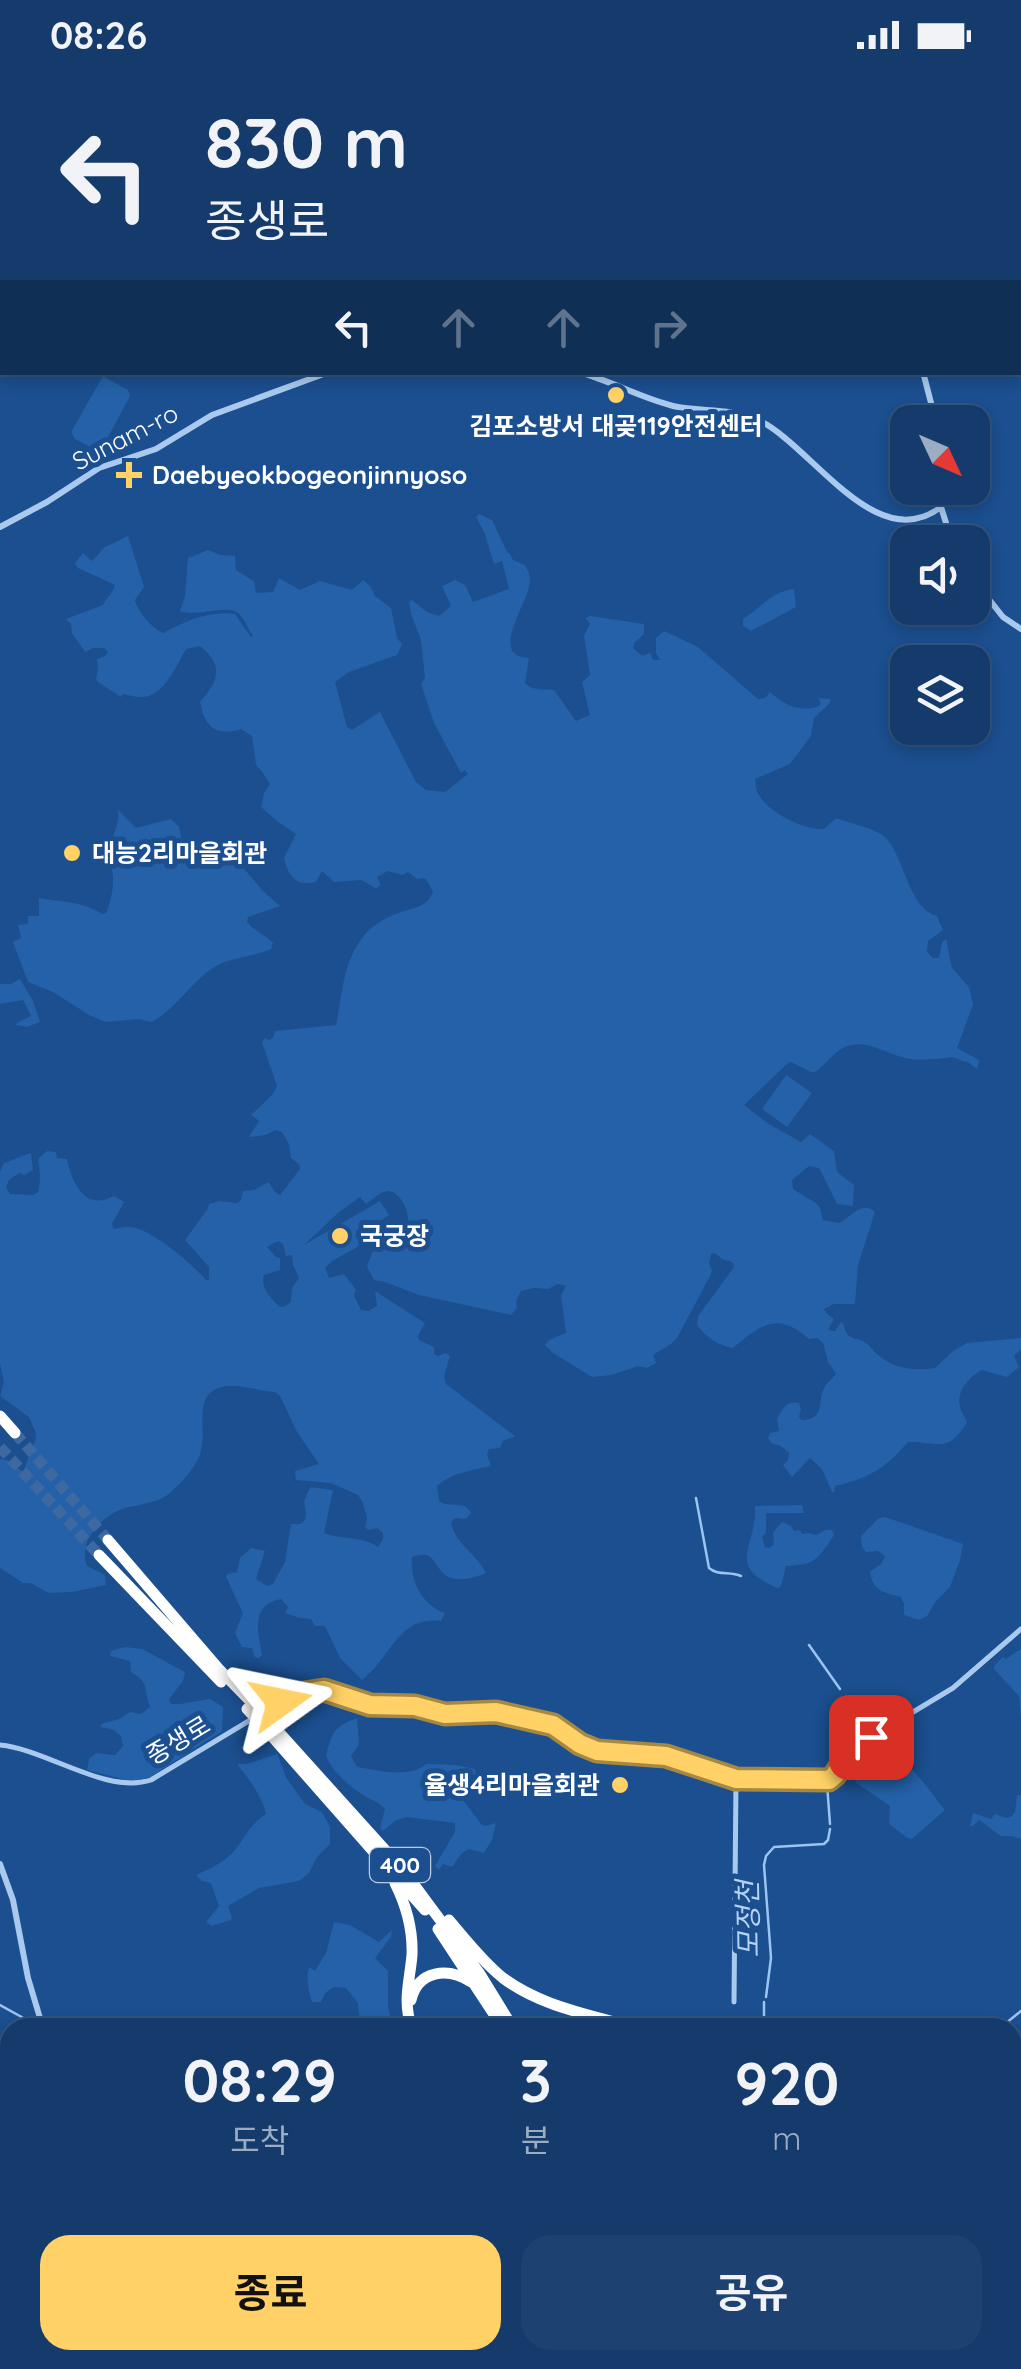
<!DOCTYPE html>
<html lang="ko">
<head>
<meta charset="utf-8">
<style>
  body { margin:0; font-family:Quicksand,"Noto Sans KR",sans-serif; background:#1d4271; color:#f1f3f6; height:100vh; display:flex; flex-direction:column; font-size:38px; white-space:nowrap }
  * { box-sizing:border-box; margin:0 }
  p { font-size:32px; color:#9dadc1 }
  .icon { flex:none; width:55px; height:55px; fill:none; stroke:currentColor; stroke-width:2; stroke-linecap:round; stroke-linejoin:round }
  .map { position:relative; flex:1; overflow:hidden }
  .side { position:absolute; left:0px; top:1948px; width:1022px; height:352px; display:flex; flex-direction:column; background:#143b6b; border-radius:30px 30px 0 0; box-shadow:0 5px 15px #0003,0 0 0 2px #33557e }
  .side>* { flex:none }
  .top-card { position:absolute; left:0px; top:0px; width:1022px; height:305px; box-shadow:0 5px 15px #0003,0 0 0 2px #33557e; background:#143b6b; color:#f1f3f6; overflow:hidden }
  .needle { width:65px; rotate:134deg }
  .tools { position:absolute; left:890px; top:335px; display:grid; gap:20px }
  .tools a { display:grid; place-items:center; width:100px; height:100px; border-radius:20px; background:#143b6b; box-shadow:0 5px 15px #0003,0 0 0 2px #33557e; font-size:50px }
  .pin { position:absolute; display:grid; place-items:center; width:85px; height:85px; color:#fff; margin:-42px; border-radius:20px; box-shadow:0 5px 15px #0006 }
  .me { position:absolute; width:110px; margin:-55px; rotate:78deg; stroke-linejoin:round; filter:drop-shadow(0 0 8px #0008) }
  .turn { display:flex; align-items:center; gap:35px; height:210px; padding:0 40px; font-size:45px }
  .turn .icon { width:130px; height:130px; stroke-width:2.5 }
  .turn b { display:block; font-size:70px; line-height:85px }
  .lanes { display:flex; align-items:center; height:95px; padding:0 40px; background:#0003; justify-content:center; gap:50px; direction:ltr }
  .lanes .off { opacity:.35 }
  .eta { display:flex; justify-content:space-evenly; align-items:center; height:170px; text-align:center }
  .eta b { font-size:60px; font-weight:700; line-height:70px }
  .primary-button { display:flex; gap:20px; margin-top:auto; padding:20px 40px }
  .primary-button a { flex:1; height:115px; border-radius:30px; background:#ffd166; color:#111; font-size:40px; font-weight:700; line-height:115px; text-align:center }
  .primary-button a+a { background:#1d4271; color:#f1f3f6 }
  .status { display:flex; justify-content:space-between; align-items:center; height:70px; padding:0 50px; background:#143b6b; direction:ltr }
  .status svg { height:28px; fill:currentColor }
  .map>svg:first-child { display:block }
</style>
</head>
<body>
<div class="status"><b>08:26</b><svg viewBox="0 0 49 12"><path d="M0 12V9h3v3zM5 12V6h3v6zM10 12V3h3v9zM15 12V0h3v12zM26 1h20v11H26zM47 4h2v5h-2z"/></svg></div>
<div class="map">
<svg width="1021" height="2299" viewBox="0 0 1021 2299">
  <rect width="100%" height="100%" fill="#1b4f8f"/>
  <path fill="#2461a8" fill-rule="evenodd" d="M103 306 128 320 130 326 100 382 75 369 71 362Z
    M479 444 492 450 507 482 510 484 513 490 525 495C528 501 530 503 530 511 529 533 487 587 529 588L525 613C532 621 544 619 554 620L576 651 590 645 582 612 590 605 584 566 590 553 585 548 590 546 644 554V564L634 573 633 578 642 586 650 583 653 590H660L656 583V568L664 561 698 577 758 629 765 628 770 622C785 635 799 643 819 636L821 633 818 628 830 629V633L814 648 811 666 790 694 755 709C756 715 756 720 759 725 768 742 805 761 824 759L836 748C851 754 877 758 887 769 905 790 909 839 937 846L943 860 928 871 927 882 933 888H939L942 872 946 869 952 898 969 917 973 935 957 978 979 990 977 999 969 993 952 987C942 989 916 991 906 988 885 984 867 968 845 977 832 983 826 995 815 1002H811L791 992 788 993 744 1035 769 1054 801 1072 810 1064 834 1081 837 1102 854 1115 853 1136 837 1134 819 1098 809 1096 792 1110 793 1119 816 1133 820 1138 823 1150 839 1153C851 1147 862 1130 875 1142L858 1195 855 1234H834L824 1239 826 1243 834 1249 828 1260 835 1261 841 1252 843 1253C848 1273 854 1265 866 1273 871 1276 874 1282 878 1285 894 1299 915 1301 935 1298L953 1281 967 1273 1021 1268V1279L1014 1286 1019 1297 1007 1307 982 1300C970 1306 956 1321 960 1336 961 1341 965 1347 967 1352 948 1385 936 1371 908 1372 885 1399 869 1408 835 1416L834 1422H832L822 1399 810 1388 792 1407 783 1395 788 1390 789 1383 781 1376 771 1373 768 1368 770 1363 779 1361 777 1349C782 1340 787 1329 799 1333L801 1339 799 1347 802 1350C826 1349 817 1332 824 1318 827 1312 832 1309 836 1304L828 1292 823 1273 817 1268 809 1269C778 1241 762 1254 733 1278 719 1276 706 1267 697 1255L698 1246 732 1200 734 1196 732 1192 722 1189 715 1183 711 1184 709 1193 712 1201 710 1206 677 1268 671 1274 653 1285 656 1293 647 1298 638 1296 612 1305 592 1307 553 1283 545 1275 549 1270 566 1263 561 1225 566 1216 558 1214 548 1219 534 1218 521 1221 516 1231 517 1238 511 1245 419 1225 385 1212 374 1210 367 1197C378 1164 380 1170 408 1156 410 1145 403 1123 388 1121 381 1121 372 1130 366 1134L360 1127 338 1143 304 1175 380 1131 389 1145 377 1153V1157L356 1178 332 1191 325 1198 329 1208 344 1204 356 1220 354 1225 361 1240 368 1241 377 1236 375 1221 425 1253 418 1266 419 1270 434 1277V1284L438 1286 446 1283 450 1286 444 1306 446 1314 515 1366 503 1371 500 1378 489 1379 487 1385 491 1396C472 1400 451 1403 437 1416L439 1431C450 1439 464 1429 471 1443L466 1449 455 1448 451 1452C454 1473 477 1484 486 1503 475 1508 455 1513 445 1505 432 1494 435 1479 412 1487 410 1511 422 1535 445 1543L441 1551C398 1545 391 1588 362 1610L340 1588 325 1556H315L311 1549 300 1548 285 1543 288 1537 281 1529C250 1535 258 1562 262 1585L259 1588 255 1587 252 1578 242 1577 235 1563 243 1543 226 1507 227 1504 237 1502 240 1488 251 1478 265 1481 256 1509 267 1516 273 1514 285 1492 291 1454H300L305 1450 306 1444 304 1431 310 1417 333 1420 324 1463C342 1470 363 1466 378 1477L383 1469V1463L377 1458 368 1460 365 1457 367 1448 363 1433 358 1425 331 1413 296 1410 295 1401 319 1394 297 1362 280 1326 275 1322C260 1321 243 1315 228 1316 188 1320 210 1362 199 1387 193 1400 181 1413 170 1423 153 1437 129 1433 112 1444 94 1455 79 1476 87 1496L105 1505 106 1515 72 1522 49 1523 30 1513H23L0 1498V1389L7 1390 23 1402 36 1368 35 1361 29 1347 0 1326 4 1312 0 1294V1102L4 1093 31 1083 33 1100 25 1105 19 1103 9 1110 6 1117 10 1124 33 1125 38 1122C41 1111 40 1100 38 1089L47 1081 56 1082 57 1088 67 1089C72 1113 85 1142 114 1126L124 1132 112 1154 114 1159C120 1158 125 1156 131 1157 152 1159 192 1194 206 1210H209V1197L185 1170 207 1140 209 1134 219 1131 237 1133 241 1130 243 1121 254 1120 268 1112 275 1122 280 1125 300 1099 299 1094 291 1088 289 1074 282 1062 275 1060 266 1065 249 1067 259 1051 251 1045 273 1024 277 1016 262 972 265 968 269 970 273 968 275 961 336 955C343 921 343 886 369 860 376 854 387 847 396 844 412 837 427 839 433 821L425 808 417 809 408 802 402 805 388 801 377 807 381 815 376 818 361 810 334 812 322 801 316 812C296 817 288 806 284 788L296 764 277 751 261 737 264 723 270 714 263 703 256 695 252 666 241 659C227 664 211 663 205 648 202 643 202 637 200 632 219 610 224 596 200 576L186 579C176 596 164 628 140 627 135 627 129 625 123 624L121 627 98 612 96 609 98 599 97 589 105 586 108 582 104 578H93L85 582 72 563 71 554 66 549 103 535C106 528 114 522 115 515L78 498 75 493 83 483 92 491 105 477 128 466 144 517 135 530C137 541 153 559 163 563 186 551 209 540 235 544L251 567 253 566C249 561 244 548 239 544 228 533 196 548 180 541L185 526 188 488 208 480 221 485 235 486 236 500 254 511 256 523 273 522 279 508 300 520 320 511 352 520 363 510 370 516 375 526 391 538 397 568 402 574 397 585 349 602 335 612 347 657 352 660 380 642 416 712 426 720 445 722 468 704 465 700 461 703 434 653 421 614 425 608 421 570 411 544 409 532 412 530 427 542 439 546 451 536 442 516 455 510 465 515 473 532 509 519 502 491 494 494 484 462 476 447ZM278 1171 283 1174 286 1186 292 1185 293 1195 299 1208 292 1218 291 1231 286 1236 280 1237C271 1229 260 1217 264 1205L280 1200V1188L276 1187 267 1177Z
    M794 519 796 537 751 561 743 556V549C761 538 772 521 794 519Z
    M118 740 136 758 171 749 179 757 183 776 228 780 263 821 280 836 248 847 247 852C254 861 265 864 273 873L271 879C250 888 230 887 211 899 189 915 175 940 151 952L139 949 106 952 89 945 53 922 28 912 13 872 21 868 18 855 28 854V846H39V828C64 833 79 830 102 844L106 843C113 826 118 800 105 785 110 768 120 759 118 740Z
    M20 909 33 931 40 952 27 957 16 955 17 953 31 946 23 930 0 934V914H11Z
    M786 1005 812 1023 787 1057 762 1039Z
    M802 1435 804 1443H766V1463L762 1467 765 1477 769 1478 774 1475 773 1462 782 1452 791 1456 794 1461 800 1460 802 1464 809 1463 816 1465 826 1460H832L834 1465C818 1489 816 1495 786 1496L781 1516 778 1518C724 1496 757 1478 755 1436Z
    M885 1447 963 1474 960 1490 950 1517 936 1531 927 1546 919 1550 904 1545V1534L901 1527C885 1523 872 1521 870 1502L881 1494 885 1486 878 1481 866 1482 862 1477 861 1466 879 1448Z
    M125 1577 142 1579 185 1602 183 1611 169 1629 171 1634H180L210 1629 223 1637 222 1661 147 1709 130 1711 87 1700 89 1689 96 1683 115 1685 123 1676 121 1666 114 1660 101 1657V1654L119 1649 130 1642 141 1644 150 1637C143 1619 151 1614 131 1602L130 1591 110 1586 111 1581Z
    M1021 1579V1650L1019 1626 994 1599V1596L1003 1587 1006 1589Z
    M357 1648 359 1675 351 1686 357 1697C377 1700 410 1709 426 1694L455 1695 475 1699 477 1706 463 1714 458 1723 481 1754 486 1756 496 1753 492 1770 484 1783 469 1779 461 1784 452 1797 443 1794 439 1800 435 1796 455 1762V1753L406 1747 395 1751 383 1761 380 1758 385 1739C379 1732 373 1731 365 1726 349 1716 333 1703 326 1686 332 1663 333 1657 357 1648Z
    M869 1672C902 1677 925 1716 945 1740L913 1768 909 1769 889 1754 890 1736 855 1712 860 1702 877 1691 876 1683H868L847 1699 849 1687Z
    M277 1684 287 1709 305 1734 322 1742 330 1757V1774L317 1787 309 1803 299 1811 259 1818 228 1836 232 1848 231 1850 212 1856 206 1852 219 1836 211 1813 202 1811 196 1805C210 1799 229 1790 238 1776 247 1763 252 1753 266 1744 262 1726 249 1709 237 1694H247Z
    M1017 1725H1021V1769L1012 1766H1001L979 1750 973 1756H970L973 1743 991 1749 995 1744 1007 1748 1012 1746 1015 1742Z
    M334 1852 350 1855 379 1872 392 1860 391 1867 375 1888 388 1901V1937L393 1957C372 1958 358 1960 358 1933L346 1918 334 1917 325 1923 321 1932H312C308 1920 306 1909 309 1897L315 1901 326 1883Z"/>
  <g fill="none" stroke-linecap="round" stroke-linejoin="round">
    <path stroke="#9cc4f0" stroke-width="2.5" d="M210 2 212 0
      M403 2 405 0
      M696 1428 709 1498C718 1506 730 1501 741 1506
      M809 1575 840 1619
      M846 1627 857 1647 860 1658
      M829 1706 858 1662
      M827 1714 830 1754
      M766 1927 771 1888 764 1795 766 1786 774 1777 824 1774 828 1770 830 1759
      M0 1935 38 1956
      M764 1958V1932
      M1000 1958 1021 1941
      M1012 2034 1021 2027
      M0 2102 10 2104
      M930 2290 938 2299
      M689 2299 699 2290"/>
    <path stroke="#3d69a0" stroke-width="11" stroke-dasharray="11 5.5" stroke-linecap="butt" d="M15 1363 108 1470
      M0 1377 99 1485"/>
    <path stroke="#a9c9ee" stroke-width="5" d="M262 1643 295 1625 324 1621 371 1635 415 1637 445 1643 496 1642 553 1655 589 1679 666 1686 736 1709 825 1711 835 1705 850 1680 953 1618 1021 1559
      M0 1675C46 1679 106 1725 151 1710L252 1649
      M734 1932 736 1709
      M0 2218 10 2221
      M0 2241 10 2246"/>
    <path stroke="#a9c9ee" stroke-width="6" d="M889 2 890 0
      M579 302C611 311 641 328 673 336 701 342 729 338 756 349 810 372 875 488 941 437
      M923 302 936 352
      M939 418 941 437 952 472
      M0 457 47 432 99 398 156 379 212 345 329 302
      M972 508 1003 547 1021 559
      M0 1794 13 1830 28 1908 43 1958
      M0 2215 10 2208
      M0 2220 10 2232
      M8 2299 10 2290"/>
    <path stroke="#d6e6fa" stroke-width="8" d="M1012 2237 1021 2219
      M984 2299 988 2290"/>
    <path stroke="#fff" stroke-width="11" d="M0 1346 15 1363
      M108 1470 218 1598 253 1634
      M99 1485 221 1612
      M267 1649 404 1801 480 1904 513 1958
      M262 1655 425 1840
      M395 1813C406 1835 413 1859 412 1885 410 1910 402 1932 412 1958
      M449 1850C466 1870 483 1892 503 1908 542 1937 589 1944 635 1958
      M438 1859 503 1958
      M411 1930C418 1900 448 1897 471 1912
      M1012 2175 1021 2181
      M1012 2188 1017 2199 1012 2223
      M655 2290 658 2299"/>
    <path stroke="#fff" stroke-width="11" d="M253 1634 267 1649
      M247 1639 262 1655"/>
  </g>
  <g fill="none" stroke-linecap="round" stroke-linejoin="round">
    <g stroke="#a68842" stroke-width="25">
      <path id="route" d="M281 1632 304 1623 324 1620 370 1635 415 1636 445 1644 496 1642 553 1655 580 1674 597 1681 666 1686 736 1709 829 1710 835 1705 850 1680 871 1667"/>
    </g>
    <use href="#route" stroke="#ffd166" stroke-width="18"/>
  </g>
  <g fill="#ffd166" stroke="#1b4f8f" stroke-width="4">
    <circle cx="616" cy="325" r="10"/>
    <path d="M124 390h10v10h10v10h-10v10h-10v-10h-10v-10h10z"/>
    <circle cx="72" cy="783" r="10"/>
    <circle cx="340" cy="1166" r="10"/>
    <circle cx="620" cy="1715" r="10"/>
  </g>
  <g text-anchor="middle" stroke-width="10" stroke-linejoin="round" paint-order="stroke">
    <rect fill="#1b4f8f" stroke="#bbcadd" stroke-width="2.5" x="370" y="1778" width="60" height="34" rx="8"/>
    <g font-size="22" font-weight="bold" fill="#fff">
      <text x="400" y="1803">400</text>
    </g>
    <g font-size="25" font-weight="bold" fill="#fff" stroke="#1b4f8f" text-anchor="start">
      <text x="616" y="365" text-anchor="middle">김포소방서 대곶119안전센터</text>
      <text x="152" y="414">Daebyeokbogeonjinnyoso</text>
      <text x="92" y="792">대능2리마을회관</text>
      <text x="360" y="1175">국궁장</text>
      <text x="600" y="1724" text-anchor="end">율생4리마을회관</text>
    </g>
    <g font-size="25" fill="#fff" stroke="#1b4f8f">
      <text transform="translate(125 367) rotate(-27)" y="9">Sunam-ro</text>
      <text transform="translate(178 1670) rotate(-31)" y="9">종생로</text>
    </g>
    <g font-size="28" font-style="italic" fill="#b5d3f5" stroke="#1b4f8f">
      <text transform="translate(748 1849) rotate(-91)" y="10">모정천</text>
    </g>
  </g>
</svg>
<div class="tools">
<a><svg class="needle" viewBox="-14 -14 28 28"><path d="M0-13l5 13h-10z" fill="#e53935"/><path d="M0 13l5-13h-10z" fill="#9dadc1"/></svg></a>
<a><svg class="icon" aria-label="sound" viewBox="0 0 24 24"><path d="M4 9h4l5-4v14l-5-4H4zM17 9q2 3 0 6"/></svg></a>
<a><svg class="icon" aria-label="layers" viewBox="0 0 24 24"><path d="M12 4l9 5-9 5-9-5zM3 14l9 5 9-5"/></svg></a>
</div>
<div class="pin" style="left:871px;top:1667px;background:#d93025"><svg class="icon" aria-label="arrive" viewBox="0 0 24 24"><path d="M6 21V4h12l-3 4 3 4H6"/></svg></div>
<svg class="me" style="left:281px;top:1632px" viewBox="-20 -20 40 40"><path d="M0-17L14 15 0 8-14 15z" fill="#ffd166" stroke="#fff" stroke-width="4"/></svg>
<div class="top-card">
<div class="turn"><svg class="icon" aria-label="left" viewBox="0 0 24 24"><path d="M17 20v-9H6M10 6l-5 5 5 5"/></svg><div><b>830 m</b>종생로</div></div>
<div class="lanes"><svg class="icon" aria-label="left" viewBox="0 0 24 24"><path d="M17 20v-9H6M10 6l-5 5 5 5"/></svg><svg class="icon off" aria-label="ahead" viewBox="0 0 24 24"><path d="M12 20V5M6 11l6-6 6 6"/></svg><svg class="icon off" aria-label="ahead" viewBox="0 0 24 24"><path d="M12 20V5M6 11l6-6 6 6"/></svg><svg class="icon off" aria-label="right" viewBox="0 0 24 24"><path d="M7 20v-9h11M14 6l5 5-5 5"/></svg></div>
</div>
<section class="side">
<div class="eta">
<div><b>08:29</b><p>도착</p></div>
<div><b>3</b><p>분</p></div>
<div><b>920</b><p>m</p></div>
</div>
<div class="primary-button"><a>종료</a><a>공유</a></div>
</section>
</div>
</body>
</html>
